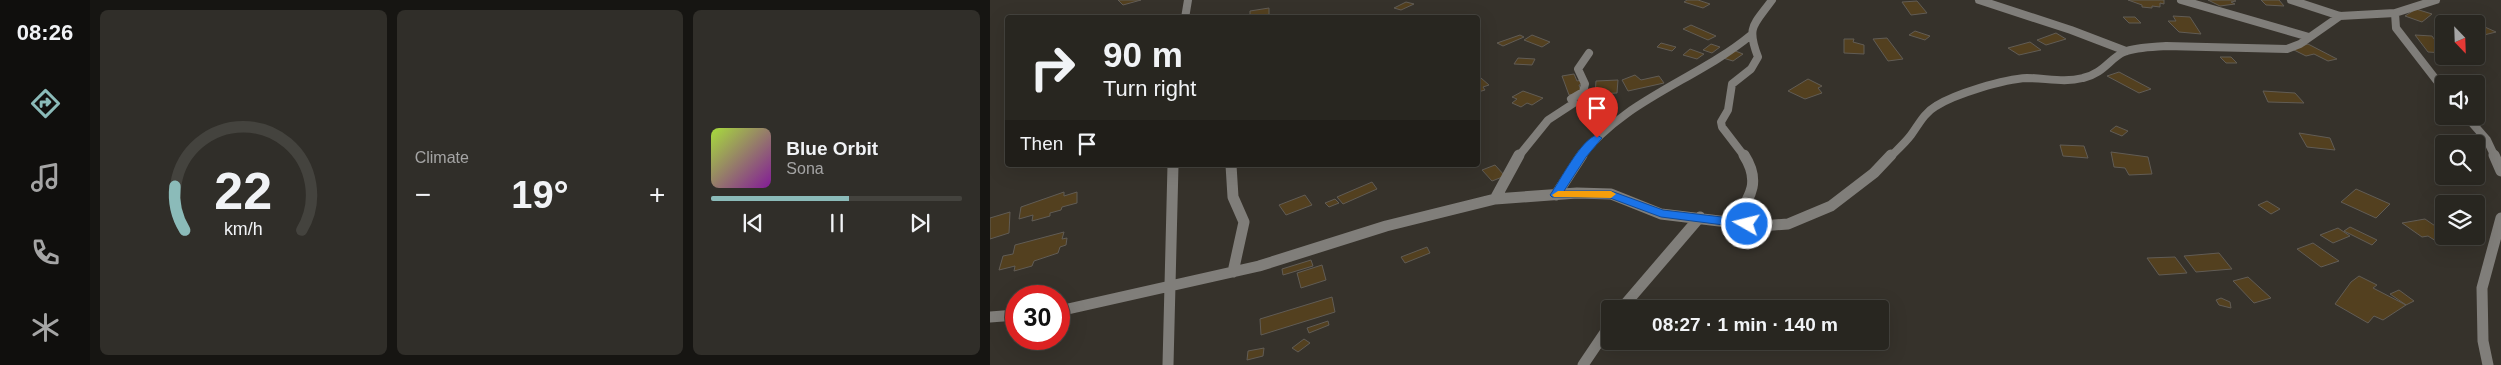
<!DOCTYPE html>
<meta charset="utf-8">
<style>
body{margin:0;font-family:Arial,sans-serif;background:#302e29;color:#f1f3f6;height:100vh;display:flex;flex-direction:column;font-size:19px;white-space:nowrap}
*{box-sizing:border-box;margin:0}
p{font-size:16px;color:#a5a5a5}
.icon{flex:none;width:28px;height:28px;fill:none;stroke:currentColor;stroke-width:2;stroke-linecap:round;stroke-linejoin:round}
.map{position:relative;flex:1;overflow:hidden}
.panel{display:flex;flex-direction:column;gap:10px;padding:10px;background:#161512;width:900px}
.panel>*{flex:none}
.guide{position:absolute;left:15px;top:15px;width:475px;height:152px;border-radius:5px;box-shadow:0 5px 20px #0002,0 0 0 1px #44433e;background:#282620;color:#f1f3f6;overflow:hidden}
.needle{width:32px;rotate:157deg}
.fabs{position:absolute;left:1445px;top:15px;display:grid;gap:10px}
.fabs a{display:grid;place-items:center;width:50px;height:50px;border-radius:5px;background:#282620;box-shadow:0 5px 20px #0002,0 0 0 1px #44433e;font-size:25px}
.speed{position:absolute;left:15px;top:285px;display:flex;gap:10px;font-size:25px;font-weight:700;text-align:center}
.speed>*{display:grid;place-content:center;width:65px;height:65px;border-radius:50%;background:#282620;box-shadow:0 5px 20px #0002,0 0 0 1px #44433e;line-height:1}
.speed .limit{border:8px solid #d22;background:#fff;color:#111}
.pin{position:absolute;display:grid;place-items:center;width:42px;height:42px;color:#fff;margin:-51px -21px;border-radius:50% 50% 50% 0;rotate:-45deg;box-shadow:0 0 5px #0007}
.pin .icon{rotate:45deg}
.me{position:absolute;width:55px;margin:-28px;rotate:278deg;stroke-linejoin:round;filter:drop-shadow(0 0 4px #0008)}
.turn{display:flex;align-items:center;gap:18px;height:105px;padding:0 15px;font-size:22px}
.turn .icon{width:65px;height:65px;stroke-width:2.5}
.turn b{display:block;font-size:35px;line-height:42px}
.then{display:flex;align-items:center;height:48px;padding:0 15px;background:#0003;gap:10px;font-size:19px}
.big{font-size:38px;font-weight:800;line-height:1.1}
.panel .widget{flex:1;display:flex;flex-direction:column;justify-content:center;gap:8px;min-width:0;padding:0 18px;border-radius:8px;background:#302e29}
.panel .dial{align-items:center;gap:0}
.dial svg{height:130px;overflow:visible;fill:none;stroke:#44433e;stroke-width:7;stroke-linecap:round;text-anchor:middle}
.dial text{fill:#f1f3f6;stroke:none}
.song{display:flex;align-items:center;gap:15px}
.cover{width:60px;height:60px;border-radius:8px;background:linear-gradient(135deg,hsl(80 70% 55%),hsl(290 70% 35%))}
.played{height:5px;border-radius:2px;background:linear-gradient(90deg,#8bbbb9 55%,#44433e 55%)}
.keys{display:flex;justify-content:space-around;direction:ltr}
.heat{display:flex;justify-content:space-between;align-items:center;font-size:28px;direction:ltr}
.panel .tiles{flex:1;display:grid;gap:10px;grid-template-columns:repeat(3,1fr)}
.trip{position:absolute;left:611px;top:300px;width:288px;height:50px;border-radius:5px;background:#282620;box-shadow:0 5px 20px #0002,0 0 0 1px #44433e;font-weight:800;line-height:50px;text-align:center}
main{display:flex;flex:1;min-height:0}
.menu{display:flex;flex-direction:column;width:90px;justify-content:space-around;align-items:center;background:#100f0d;color:#a5a5a5}
.menu .icon{width:35px;height:35px}
.menu .on{color:#8bbbb9}
.menu b{font-size:22px;color:#f1f3f6}
.map>svg:first-child{display:block}
.building{fill:#53401f;stroke:#615c55}
.lines{fill:none;stroke-linecap:round;stroke-linejoin:round}
.minor-far1{stroke:#807e7a;stroke-width:8}
.minor{stroke:#807e7a;stroke-width:11}
.route{fill:#1a73e8;stroke:#114b97}
.slow{fill:#f59e0b}
</style>
<main>
<nav class="menu">
<b>08:26</b>
<svg class="icon on" aria-label="directions" viewBox="0 0 24 24"><path d="M12 3l9 9-9 9-9-9zM9 14v-3h6M13 9l2 2-2 2"/></svg>
<svg class="icon" aria-label="music" viewBox="0 0 24 24"><path d="M9 18V5l10-2v13"/><circle cx="6" cy="18" r="3"/><circle cx="16" cy="16" r="3"/></svg>
<svg class="icon" aria-label="phone" viewBox="0 0 24 24"><path d="M5 4h4l2 5-3 2q2 4 5 5l2-3 5 2v4C11 20 4 13 5 4z"/></svg>
<svg class="icon" aria-label="climate" viewBox="0 0 24 24"><path d="M12 3v18M4 7l16 10M4 17L20 7"/></svg>
</nav>
<section class="panel">
<div class="tiles">
<div class="widget dial"><svg viewBox="0 0 100 80">
<path d="M14 69A42 42 0 1 1 86 69"/>
<path d="M14 69A42 42 0 0 1 8 42" stroke="#8bbbb9"/>
<text x="50" y="56" font-size="32" font-weight="700">22</text>
<text x="50" y="72" font-size="11">km/h</text>
</svg></div>
<div class="widget"><p>Climate</p>
<div class="heat"><a>−</a><b class="big">19°</b><a>+</a></div>
</div>
<div class="widget">
<div class="song"><i class="cover"></i><div><b>Blue Orbit</b><p>Sona</p></div></div>
<div class="played"></div>
<div class="keys"><svg class="icon" aria-label="previous" viewBox="0 0 24 24"><path d="M18 5L8 12l10 7zM5 5v14"/></svg><svg class="icon" aria-label="pause" viewBox="0 0 24 24"><path d="M8 5v14M16 5v14"/></svg><svg class="icon" aria-label="next" viewBox="0 0 24 24"><path d="M6 5l10 7-10 7zM19 5v14"/></svg></div>
</div>
</div>
</section>
<div class="map">
<svg width="1511" height="365" viewBox="0 0 1511 365">
<rect width="100%" height="100%" fill="#36322b"/>
<!-- building -->
<path class="building" d="M128 0H151L133 5Z
M697 0H708L720 4 713 8 694 2Z
M1138 0H1174V4L1170 3V7L1162 6V8L1152 7V5Z
M1218 0H1244L1246 1 1241 2 1245 4 1230 6Z
M1271 0H1289L1294 6 1276 5Z
M927 1 937 13 921 15 912 2Z
M416 2 424 4 411 10 404 8Z
M279 8V15L260 18V11Z
M1426 9 1442 14 1432 22 1415 16Z
M1183 16 1200 17 1211 34 1189 32 1178 21H1186Z
M1133 17H1145L1151 23H1139Z
M1477 19 1506 32 1494 35 1486 31V24H1471L1465 21Z
M701 25 726 36 718 40 693 29Z
M925 31 940 36 935 40 919 35Z
M1066 33 1076 39 1056 45 1047 40Z
M530 35 534 37 513 46 507 43Z
M542 35 560 42 552 47 534 40Z
M1425 35 1442 36 1454 53 1438 52Z
M897 38 913 59 898 61 883 39Z
M854 39H864L863 42 874 45V54L854 53Z
M1040 42 1051 50 1029 55 1018 48Z
M671 43 686 47 682 51 667 47Z
M721 44 730 47 722 53 713 50Z
M1318 44 1347 59 1338 61 1324 54 1316 56 1302 49Z
M700 49 714 54 707 59 693 55Z
M743 50 753 54 743 61 733 58Z
M1230 57H1241L1247 63H1236Z
M528 58 545 59 542 65 524 64Z
M1129 72 1161 89 1149 93 1117 76Z
M584 74 587 81 591 80 593 84 589 85 592 93 579 95 572 76Z
M645 75 651 80 669 76 674 83 638 91 632 80Z
M491 78 499 85 493 87 495 90 488 92V79Z
M818 79 832 86 828 88 832 93 815 99 798 91Z
M628 80 627 93 605 94 606 81Z
M533 91 553 98 542 105 537 103 531 107 522 103 527 99 522 97Z
M1273 91 1305 93 1314 103 1278 102Z
M624 97V105L601 106 602 98Z
M1126 126 1138 131 1132 136 1120 131Z
M1309 133 1340 138 1345 150 1317 147Z
M1070 145 1094 146 1098 158 1073 156Z
M1121 152 1158 157 1162 174 1139 175 1135 168 1124 167Z
M505 165 515 176 502 181 492 170Z
M382 182 387 189 353 204 347 197Z
M1366 189 1400 204 1386 218 1351 202Z
M74 192V196L87 192V203L72 207 71 210 60 213V216L42 221 43 215 29 219 31 207Z
M315 195 322 205 296 215 289 205Z
M345 199 349 203 339 207 335 203Z
M1277 201 1290 209 1281 214 1268 205Z
M20 212 19 233 0 239V218Z
M1435 219 1454 232 1448 233 1456 238 1446 241 1438 236 1432 237 1412 223Z
M1360 227 1387 240 1382 245 1354 231Z
M1348 228 1360 236 1343 243 1330 235Z
M74 232 72 239 77 238 76 245 70 247 68 253 44 261 42 266 24 271 25 266 9 270 13 256 23 254 25 245Z
M1466 236H1482L1486 238 1479 243Z
M1323 243 1349 261 1331 267 1307 249Z
M437 247 440 253 415 263 411 257Z
M1229 253 1242 269 1206 272 1194 256Z
M1185 257 1197 273 1169 275 1157 258Z
M321 260 323 266 293 275 292 269Z
M332 265 336 280 311 288 307 273Z
M1369 276 1387 285 1383 288 1416 305 1393 320 1384 316 1378 323 1345 304 1361 282Z
M1258 277 1281 298 1264 303 1243 281Z
M1409 290 1424 301 1416 305 1400 294Z
M342 297 345 312 271 335 270 319Z
M1231 298 1240 302 1241 308 1229 305 1226 300Z
M338 321 339 325 319 333 317 328Z
M314 339 320 343 308 352 302 348Z
M274 348 273 356 257 360 258 351Z"/>
<g class="lines">
<!-- minor-far1 -->
<path class="minor-far1" d="M989 0 1081 30 1136 51
M1191 0 1319 37
M1301 0 1350 16 1405 13
M1446 0 1405 13 1406 28 1454 90
M195 18 198 0
M1476 116 1497 140 1505 157
M528 157 558 120 584 103 581 99 593 92 595 84 588 69 599 53
M591 157C633 100 708 79 761 35
M755 157 732 127 731 122 738 110 742 84 761 69 768 57C756 26 764 25 782 0
M900 157C907 150 915 143 921 135 929 124 934 113 946 106 965 94 1014 79 1037 78 1056 78 1074 83 1093 78 1114 73 1119 59 1134 52 1146 47 1163 47 1176 46L1297 49 1310 44 1350 16"/>
<!-- minor -->
<path class="minor" d="M1504 155 1511 171
M241 165 243 197 254 222 243 272
M566 195 592 155
M505 199 529 155
M744 222C759 198 772 183 754 155
M631 309 710 217
M69 311 269 266 396 226 505 199 587 193 621 194 671 214 771 226 798 224 841 206 884 173 901 155
M0 317 26 315
M178 365 183 165
M593 365 620 325
M1498 365 1493 341 1492 288 1511 218"/>
</g>
<!-- route -->
<path class="route" d="M607 135 612 138 596 157 574 191H621L673 210 757 220 763 224 757 228 671 217 620 198 562 197 560 195C570 181 591 139 607 135Z"/>
<!-- slow -->
<path class="slow" d="M568 191H621L626 194 621 198 564 197 562 195Z"/>
</svg>
<div class="fabs">
<a><svg class="needle" viewBox="-14 -14 28 28"><path d="M0-13l5 13h-10z" fill="#e53935"/><path d="M0 13l5-13h-10z" fill="#a5a5a5"/></svg></a>
<a><svg class="icon" aria-label="sound" viewBox="0 0 24 24"><path d="M4 9h4l5-4v14l-5-4H4zM17 9q2 3 0 6"/></svg></a>
<a><svg class="icon" aria-label="search" viewBox="0 0 24 24"><circle cx="10" cy="10" r="6"/><path d="M15 15l6 6"/></svg></a>
<a><svg class="icon" aria-label="layers" viewBox="0 0 24 24"><path d="M12 4l9 5-9 5-9-5zM3 14l9 5 9-5"/></svg></a>
</div>
<div class="speed"><div class="limit">30</div></div>
<div class="pin" style="left:607px;top:138px;background:#d93025"><svg class="icon" aria-label="arrive" viewBox="0 0 24 24"><path d="M6 21V4h12l-3 4 3 4H6"/></svg></div>
<svg class="me" style="left:757px;top:224px" viewBox="-20 -20 40 40"><circle r="17" fill="#1a73e8" stroke="#fff" stroke-width="3"/><path d="M0-11L8 9 0 5-8 9z" fill="#fff"/></svg>
<div class="trip">08:27 · 1 min · 140 m</div>
<div class="guide">
<div class="turn"><svg class="icon" aria-label="right" viewBox="0 0 24 24"><path d="M7 20v-9h11M14 6l5 5-5 5"/></svg><div><b>90 m</b>Turn right</div></div>
<div class="then">Then<svg class="icon" aria-label="arrive" viewBox="0 0 24 24"><path d="M6 21V4h12l-3 4 3 4H6"/></svg></div>
</div>
</div>
</main>
